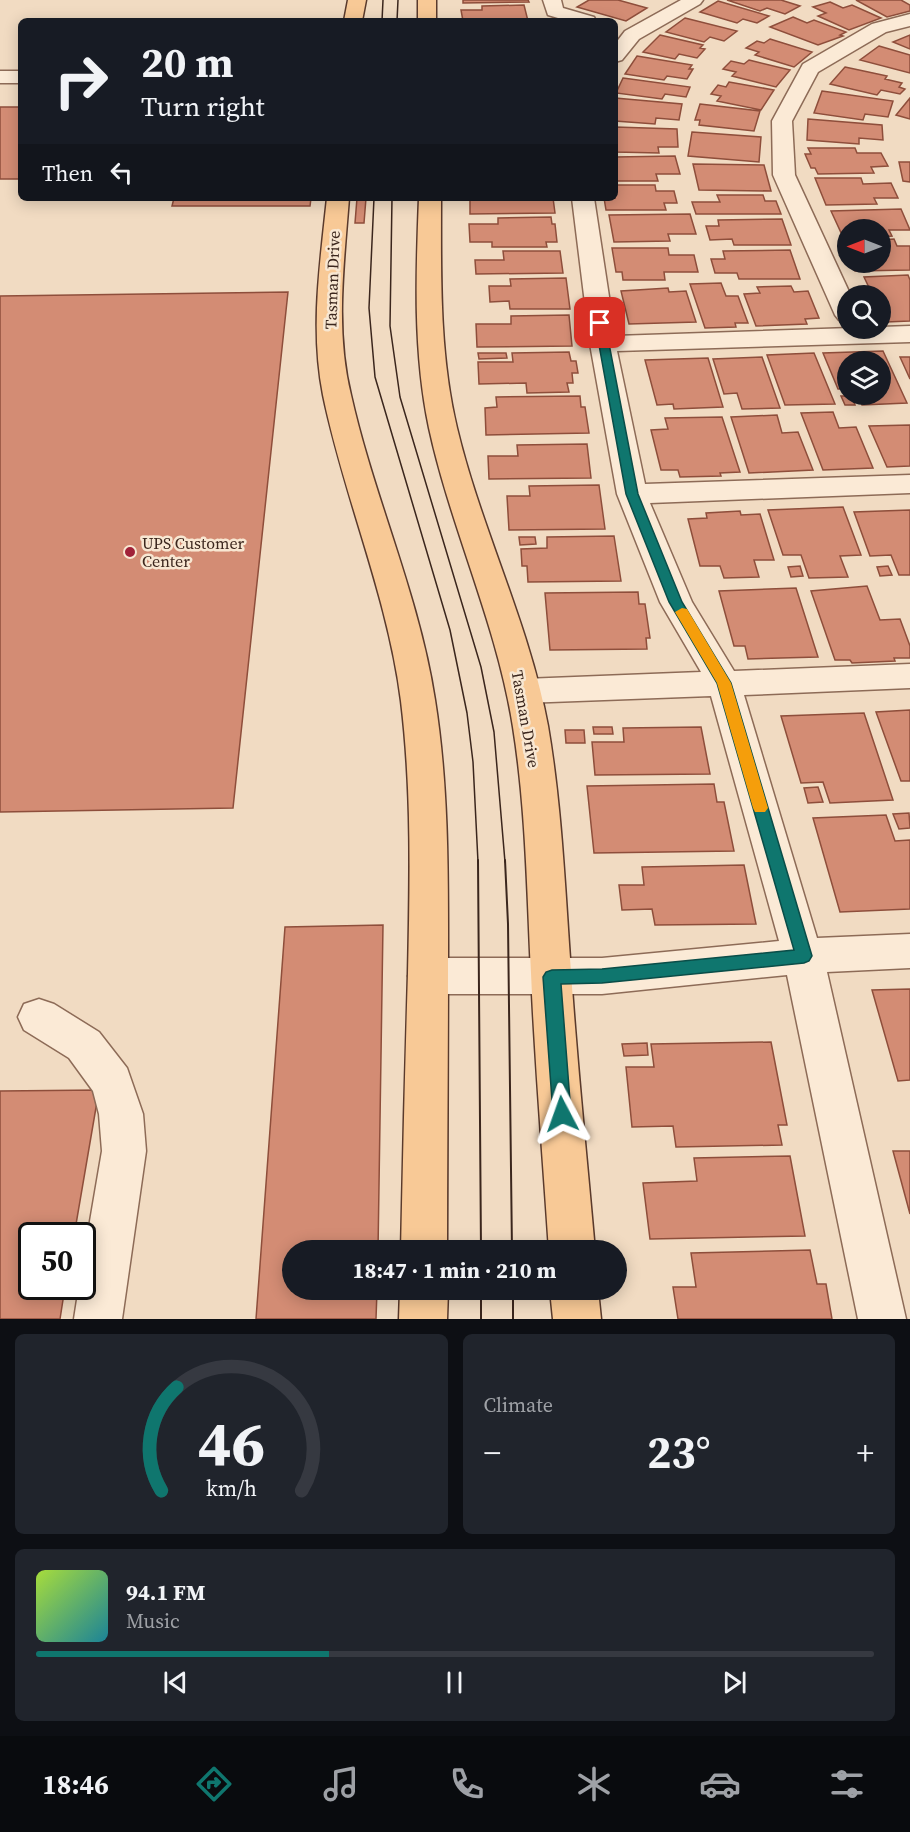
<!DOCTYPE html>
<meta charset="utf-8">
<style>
body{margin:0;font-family:"Source Serif 4",serif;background:#20242c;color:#f1f3f6;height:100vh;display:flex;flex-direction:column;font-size:22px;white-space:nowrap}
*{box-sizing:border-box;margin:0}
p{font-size:20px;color:#9ea1a6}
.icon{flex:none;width:33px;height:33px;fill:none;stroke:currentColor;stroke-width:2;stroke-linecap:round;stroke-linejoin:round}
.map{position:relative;height:1319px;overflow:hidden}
.panel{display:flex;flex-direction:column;gap:15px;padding:15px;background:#0d0f14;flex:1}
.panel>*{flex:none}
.top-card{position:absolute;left:18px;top:18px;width:600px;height:183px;border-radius:9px;box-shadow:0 3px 15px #0003;background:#171b24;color:#f1f3f6;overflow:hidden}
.needle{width:39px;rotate:270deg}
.buttons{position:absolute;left:837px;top:219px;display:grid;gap:12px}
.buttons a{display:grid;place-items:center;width:54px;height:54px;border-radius:50%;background:#171b24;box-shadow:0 3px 15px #0003;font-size:30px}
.speed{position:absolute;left:18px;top:1222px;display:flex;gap:12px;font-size:30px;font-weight:700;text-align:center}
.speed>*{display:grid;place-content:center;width:78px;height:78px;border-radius:50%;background:#171b24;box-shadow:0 3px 15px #0003;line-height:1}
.speed .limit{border:3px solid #111;border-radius:9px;background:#fff;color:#111}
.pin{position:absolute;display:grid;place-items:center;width:51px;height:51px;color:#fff;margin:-26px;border-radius:12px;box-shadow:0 3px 9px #0006}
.me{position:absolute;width:66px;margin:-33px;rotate:356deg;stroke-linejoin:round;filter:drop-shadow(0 0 4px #0008)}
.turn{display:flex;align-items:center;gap:21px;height:126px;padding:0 24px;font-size:27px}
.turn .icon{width:78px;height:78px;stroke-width:2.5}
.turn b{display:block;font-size:42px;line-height:51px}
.then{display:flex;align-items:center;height:57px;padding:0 24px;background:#0003;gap:12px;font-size:22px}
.big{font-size:45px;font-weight:700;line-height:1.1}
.panel .widget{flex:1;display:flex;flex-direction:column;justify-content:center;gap:9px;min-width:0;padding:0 21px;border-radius:9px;background:#20242c}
.panel .dial{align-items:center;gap:0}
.dial svg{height:156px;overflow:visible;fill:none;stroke:#363941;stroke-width:7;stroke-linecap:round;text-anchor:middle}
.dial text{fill:#f1f3f6;stroke:none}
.song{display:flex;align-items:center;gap:18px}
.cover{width:72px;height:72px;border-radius:9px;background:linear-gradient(135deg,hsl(80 70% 55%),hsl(190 70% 35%))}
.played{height:6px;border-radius:3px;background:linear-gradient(90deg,#0f766e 35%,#363941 35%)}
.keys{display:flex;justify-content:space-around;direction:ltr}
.heat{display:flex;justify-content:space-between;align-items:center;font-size:33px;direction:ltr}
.panel .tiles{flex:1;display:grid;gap:15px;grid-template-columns:1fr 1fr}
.widget:last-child{grid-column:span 2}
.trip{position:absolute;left:282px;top:1240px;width:345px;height:60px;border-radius:30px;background:#171b24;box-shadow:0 3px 15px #0003;font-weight:700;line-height:60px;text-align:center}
.tab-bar{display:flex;height:96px;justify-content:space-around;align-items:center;background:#090b0e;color:#9ea1a6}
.tab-bar .icon{width:42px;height:42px}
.tab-bar .selected{color:#0f766e}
.tab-bar b{font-size:27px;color:#f1f3f6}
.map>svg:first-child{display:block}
.building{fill:#d38c74;stroke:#8e4e3b;stroke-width:1.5}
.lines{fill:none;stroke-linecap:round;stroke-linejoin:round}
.minor-casing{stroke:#8d6b57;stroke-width:3}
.major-casing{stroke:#5a3a2c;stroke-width:3}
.minor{fill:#fbead6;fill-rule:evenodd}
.major{fill:#f8c996;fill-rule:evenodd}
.tram-far1{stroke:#3b261d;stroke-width:1.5}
.tram{stroke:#3b261d;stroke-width:2}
.route{fill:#0f766e;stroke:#0a4d48;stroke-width:1.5}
.slow{fill:#f59e0b}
.poi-dot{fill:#a12239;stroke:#f8e7d2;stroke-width:2}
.labels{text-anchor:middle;stroke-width:5;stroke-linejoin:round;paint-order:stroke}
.street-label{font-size:16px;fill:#3b261d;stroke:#f8e7d2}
.poi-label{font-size:16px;fill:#3b261d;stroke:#f8e7d2;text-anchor:start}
</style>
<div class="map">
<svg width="910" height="1319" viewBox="0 0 910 1319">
<rect width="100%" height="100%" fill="#f1dbc2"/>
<!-- building -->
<path class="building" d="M463 0H528L529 2 463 3Z
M589 0H618L647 8 626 21 577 7Z
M727 0H781L800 6 785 14 767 8 760 11Z
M856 0H901L910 5V11L887 17Z
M718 1 769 16 757 23 743 19 737 23 700 12Z
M830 2 843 8 852 5 881 18 849 30 818 16 826 13 813 7Z
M524 5 528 21H463L461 10H482V6Z
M793 17 807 23 814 20 846 32 840 35 843 36 818 45 770 27Z
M685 18 737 31 724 41 710 37 704 42 666 32Z
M660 35 703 45 700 48 705 49 697 58 679 54 675 59 643 52Z
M910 35V49L893 42Z
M770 39 812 52 794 67 755 55 759 52 746 48 757 41 764 43Z
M879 46 910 55V73L860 60Z
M637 56 692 65 689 69H693L687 79 667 76 664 80 625 74Z
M749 60 790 70 776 87 732 76 736 72 723 69 731 61 744 64Z
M845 67 887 76 885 79 902 83 899 87 905 89 900 94 881 90 877 95 830 84Z
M623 78 690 87 686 97 665 94 662 99 616 93Z
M729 82 774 90 761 110 717 101 721 96 711 94 718 85 726 87Z
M822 91 893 101 888 117 865 114 863 120 814 113Z
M615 98 682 104 679 120 656 118 655 124 615 121Z
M910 98V119L896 115Z
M700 104 760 111 754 131 699 125 700 120H695Z
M0 107H21V179H0Z
M808 119 882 125 883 140 859 138V144L807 140Z
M615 127 677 129 678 147H658L659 153 615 152Z
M692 132 761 137 759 162 688 156Z
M808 148H855L857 153H881L888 166 871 167 874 173 818 174 815 168H811L805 154H811Z
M675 156 680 174H656L658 181H615V157Z
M899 162H910V182L903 181Z
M693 164 764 165 771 191 699 190Z
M815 178H861L863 184 891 183 898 198H874L877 204 826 205Z
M615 185H655L656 191H674L677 203H664L666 210H606L604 198H615Z
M717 195H763L765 201H776L781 214H696L692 202H720Z
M174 198H311L310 206H172Z
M357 198H366L364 223H355Z
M501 198H553L555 213 470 214V200Z
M901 209 910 230H889L892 236 880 237V230H848V237H843L831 211Z
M690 214 696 234H668L670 241 614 242 609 215Z
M551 217 552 224H555L557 242H546L547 247H492V242H470L469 224H498V218Z
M782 219 791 245H734L732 239 710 240 706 226H719L718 220Z
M894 239 897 246H910V270L855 271 851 262H880V240Z
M612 248H668L669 255H694L698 272H664L665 280H623L622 272H616Z
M790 250 800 279H739L737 273H715L711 259H725L723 251Z
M503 251H560L563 273 476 274 475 260H504Z
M908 275 910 280V321L886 322 880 311V296H873L864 277Z
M566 278 570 309H510L509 301 490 302 489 286H511L510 279Z
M721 283 726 296H738L748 323H735L736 327 705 328 690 284Z
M791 286 794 292 808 291 819 318 805 319 807 324 756 326 744 294 760 293 757 287Z
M668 288 669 292 686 291 696 322 629 324 621 291Z
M288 292 233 808 0 812V296Z
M569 315 572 346 477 347 476 324H511V316Z
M883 351 907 403 862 405 858 394H880V362H848V389H838L823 353Z
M569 352 571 361H576L578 373H572L573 383H567L569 392 527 393 526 383 479 384 478 362H513L512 353Z
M478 353H506L507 358 479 359Z
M814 353 835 404 785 405 767 355Z
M762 357 780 408 742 409 737 393 724 394 713 359Z
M900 357H910V379Z
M708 358 723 407 674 409 673 404 657 405 645 360Z
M580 396 581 407H585L589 433 486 435 485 408 497 407 496 397Z
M841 396H852L855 405H845Z
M833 412 839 428 856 427 873 468 823 470 801 413Z
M777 415 782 433 798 432 813 470 749 473 731 417Z
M722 417 740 472 720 473 721 476 680 477 678 470H661L651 430 668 429 665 418Z
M910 425V466L887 467 869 426Z
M587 444 591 478 489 479 488 456H518L517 445Z
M599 485 605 529 509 530 507 496H530L529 486Z
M843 507 861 555 840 556 848 577 809 578 801 555H783L768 510Z
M910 510V575H899L891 555 870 556 854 512Z
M740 511 741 515 760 514 774 560H754L759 577 724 578 720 566H700L688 519 707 518 706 513Z
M614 536 621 581 528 582 527 566H522L521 549 547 548V537Z
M519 537H535L536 544 520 545Z
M800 566 803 576 791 577 788 567Z
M888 566 892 575 880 576 877 567Z
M867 586 880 620 900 619 910 646V658H894L895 661 852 663 850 660H835L811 591Z
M796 588 818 657 748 659 745 646H734L719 591Z
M638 592 639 604H645L650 638H646L647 649 550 650 545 593Z
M910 710V781H901L876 712Z
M864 713 893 800 830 803 823 782 801 783 781 716Z
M593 727H612L613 734H594Z
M701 727 710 774 595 775 592 742H624L623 728Z
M565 730H584L585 743H566Z
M714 784 717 802H724L734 851 594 853 587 786Z
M818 787 823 802 808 803 804 788Z
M909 813 910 828 899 829 893 814Z
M886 815 895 841 910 840V909L840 912 813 818Z
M744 865 756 924 655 925 652 909 622 910 619 885H644L642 867Z
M383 925 378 1251H292V1290H377L376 1319H256L285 927Z
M910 989V1080L898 1081 872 990Z
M771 1042 787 1125H778L782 1145 676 1147 673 1126 632 1127 626 1067H654L651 1044Z
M647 1043 648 1055 624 1056 622 1044Z
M99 1090 74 1236H32V1287H65L60 1319H0V1091Z
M893 1151H910V1214Z
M790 1156 805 1236 650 1239 643 1183 697 1181 694 1158Z
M810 1250 817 1284H826L832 1319H678L673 1287H696L691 1253Z"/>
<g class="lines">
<!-- minor casing -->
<g class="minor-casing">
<path id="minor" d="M543 0H561L563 8 594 17 596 21H568L548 15Z
M681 0H703L700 4 639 39 622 60 615 62V44L625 31Z
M910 14V26L886 32 818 72 792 121 795 175 851 296H848V322L839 320 835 315 773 175 772 121 803 64 872 24Z
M0 71H21V83H0Z
M572 198H594L615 336 910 326V342L617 351 645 484 910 475V493L650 503 692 602 734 671 910 664V688L744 695 817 938 910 934V968L827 972 906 1319H858L787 975 602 994H428L414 988 408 976 414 964 428 958H602L779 941 711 696 524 703 512 700 507 691 512 682 524 679 701 672 660 602 617 494 590 344Z
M39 999 54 1004 99 1032 127 1068 143 1114 146 1151 122 1319H74L79 1287H82V1268L102 1151 99 1114 93 1091 69 1058 24 1030 18 1017 24 1004Z"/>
</g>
<!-- major casing -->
<g class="major-casing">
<path id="major" d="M348 0H366L362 21H344Z
M418 0H436V21H418Z
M327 198H349C344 264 335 330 351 395 374 498 419 595 435 700 449 788 448 878 448 967 448 1062 447 1156 447 1251H401C403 1158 405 1066 408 973 410 882 412 791 401 701 388 597 344 497 323 395 310 329 320 264 327 198Z
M419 198H441C441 275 439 353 457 428 481 529 529 623 548 726 562 808 565 890 571 972 577 1065 587 1158 595 1251H549C543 1158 535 1066 531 973 527 891 526 808 513 727 497 624 451 529 429 428 413 352 416 274 419 198Z
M400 1290H448L447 1319H399Z
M550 1290H598L601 1319H553Z"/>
</g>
<!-- minor -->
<use href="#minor" class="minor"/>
<!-- major -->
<use href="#major" class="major"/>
<!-- tram-far1 -->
<path class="tram-far1" d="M382 21 383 0
M397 21 398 0
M374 198 369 308 375 377 450 630 467 713 473 762 478 862
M392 198 390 326 400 397 481 667 494 732 505 862"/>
<!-- tram -->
<path class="tram" d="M478 860 481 1251
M505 860 508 924 512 1251
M481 1290V1319
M513 1290V1319"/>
</g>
<!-- route -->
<path class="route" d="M600 320 605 323 638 494 682 602 731 683 812 956 809 961 804 963 602 983 561 984 571 1114 568 1120 562 1122 555 1120 553 1114 543 977 546 972 552 970 602 969 794 950 717 683 669 602 626 494 595 323Z"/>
<!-- slow -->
<path class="slow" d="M682 608 687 609 731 683 768 808 765 812H755L753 808 717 683 675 612Z"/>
<!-- markers -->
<circle class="poi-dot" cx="130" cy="552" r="6"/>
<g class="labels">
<!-- street labels -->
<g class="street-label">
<text transform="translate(332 280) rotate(-88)" y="6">Tasman Drive</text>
<text transform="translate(526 719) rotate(80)" y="6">Tasman Drive</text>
</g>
<!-- poi labels -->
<g class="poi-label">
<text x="142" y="549">UPS Customer<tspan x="142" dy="18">Center</tspan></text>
</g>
</g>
</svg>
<div class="buttons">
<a><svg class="needle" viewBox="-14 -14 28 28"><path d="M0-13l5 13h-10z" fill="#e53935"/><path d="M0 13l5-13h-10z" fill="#9ea1a6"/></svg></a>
<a><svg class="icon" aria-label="search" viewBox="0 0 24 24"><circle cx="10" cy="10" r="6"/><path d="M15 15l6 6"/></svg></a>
<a><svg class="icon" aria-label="layers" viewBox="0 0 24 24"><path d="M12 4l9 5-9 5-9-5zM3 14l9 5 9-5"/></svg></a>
</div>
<div class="speed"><div class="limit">50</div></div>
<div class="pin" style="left:600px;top:323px;background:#d93025"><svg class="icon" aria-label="arrive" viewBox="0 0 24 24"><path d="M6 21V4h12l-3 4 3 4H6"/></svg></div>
<svg class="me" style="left:562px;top:1114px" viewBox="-20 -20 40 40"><path d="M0-17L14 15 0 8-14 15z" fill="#0f766e" stroke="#fff" stroke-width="4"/></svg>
<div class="trip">18:47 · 1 min · 210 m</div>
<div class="top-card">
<div class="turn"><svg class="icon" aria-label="right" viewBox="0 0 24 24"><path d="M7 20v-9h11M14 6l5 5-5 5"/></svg><div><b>20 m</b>Turn right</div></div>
<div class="then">Then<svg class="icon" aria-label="left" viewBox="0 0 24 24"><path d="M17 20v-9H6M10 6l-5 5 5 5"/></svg></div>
</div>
</div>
<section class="panel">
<div class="tiles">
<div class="widget dial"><svg viewBox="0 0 100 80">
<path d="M14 69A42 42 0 1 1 86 69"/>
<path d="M14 69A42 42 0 0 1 22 16" stroke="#0f766e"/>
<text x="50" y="56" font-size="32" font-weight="700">46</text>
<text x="50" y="72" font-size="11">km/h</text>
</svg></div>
<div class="widget"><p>Climate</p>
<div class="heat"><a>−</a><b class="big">23°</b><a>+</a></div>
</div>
<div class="widget">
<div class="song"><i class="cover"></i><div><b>94.1 FM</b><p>Music</p></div></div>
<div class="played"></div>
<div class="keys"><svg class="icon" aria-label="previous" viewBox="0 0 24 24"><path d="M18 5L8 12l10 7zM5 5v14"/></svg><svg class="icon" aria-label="pause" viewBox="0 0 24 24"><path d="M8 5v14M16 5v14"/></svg><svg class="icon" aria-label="next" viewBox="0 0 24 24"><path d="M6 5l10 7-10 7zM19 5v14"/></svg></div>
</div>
</div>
</section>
<nav class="tab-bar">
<b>18:46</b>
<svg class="icon selected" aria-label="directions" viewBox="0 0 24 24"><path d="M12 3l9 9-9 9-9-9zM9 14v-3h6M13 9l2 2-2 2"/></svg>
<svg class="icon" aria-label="music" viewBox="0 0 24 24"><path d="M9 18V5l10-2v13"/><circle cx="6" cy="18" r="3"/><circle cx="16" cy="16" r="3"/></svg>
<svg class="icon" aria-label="phone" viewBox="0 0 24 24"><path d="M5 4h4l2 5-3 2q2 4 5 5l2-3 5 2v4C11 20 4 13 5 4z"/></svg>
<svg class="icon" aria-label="climate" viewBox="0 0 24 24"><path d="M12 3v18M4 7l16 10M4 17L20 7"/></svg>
<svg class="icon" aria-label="car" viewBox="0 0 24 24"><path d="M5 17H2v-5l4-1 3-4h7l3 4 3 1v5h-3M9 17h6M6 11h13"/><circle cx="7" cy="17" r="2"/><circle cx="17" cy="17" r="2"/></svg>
<svg class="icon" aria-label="filters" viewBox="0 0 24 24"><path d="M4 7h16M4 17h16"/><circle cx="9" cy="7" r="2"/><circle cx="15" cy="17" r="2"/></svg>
</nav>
